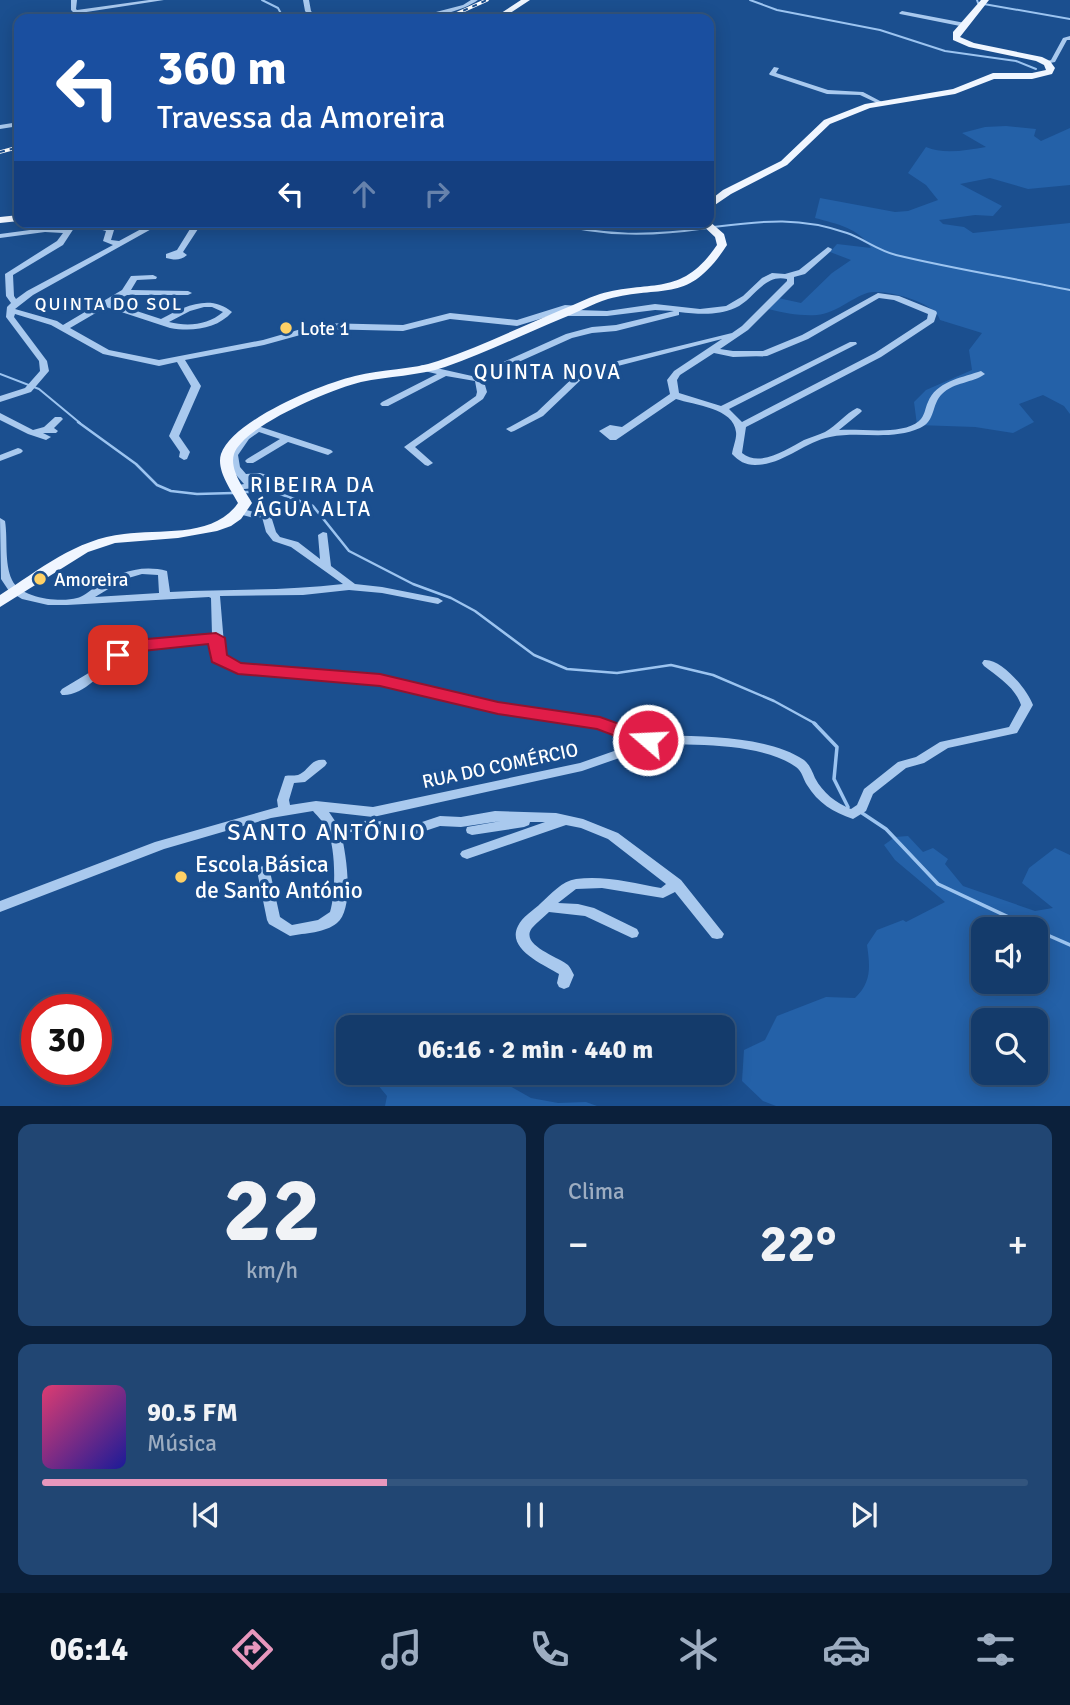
<!DOCTYPE html>
<html lang="pt">
<meta charset="utf-8">
<style>
body{margin:0;font-family:Signika,sans-serif;background:#214673;color:#f1f3f6;height:100vh;display:flex;flex-direction:column;font-size:26px;white-space:nowrap}
*{box-sizing:border-box;margin:0}
p{font-size:23px;color:#9dadc1}
.icon{flex:none;width:38px;height:38px;fill:none;stroke:currentColor;stroke-width:2;stroke-linecap:round;stroke-linejoin:round}
.map{position:relative;height:1106px;overflow:hidden}
.details{display:flex;flex-direction:column;gap:18px;padding:18px;background:#0b203b;flex:1}
.details>*{flex:none}
.banner{position:absolute;left:14px;top:14px;width:700px;height:214px;border-radius:14px;box-shadow:0 4px 18px #0003,0 0 0 2px #33557e;background:#1a4fa0;color:#fff;overflow:hidden}
.fabs{position:absolute;left:971px;top:917px;display:grid;gap:14px}
.fabs a{display:grid;place-items:center;width:77px;height:77px;border-radius:14px;background:#143b6b;box-shadow:0 4px 18px #0003,0 0 0 2px #33557e;font-size:35px}
.speed{position:absolute;left:21px;top:994px;display:flex;gap:14px;font-size:35px;font-weight:700;text-align:center}
.speed>*{display:grid;place-content:center;width:91px;height:91px;border-radius:50%;background:#143b6b;box-shadow:0 4px 18px #0003,0 0 0 2px #33557e;line-height:1}
.speed .limit{border:10px solid #d22;background:#fff;color:#111}
.pin{position:absolute;display:grid;place-items:center;width:60px;height:60px;color:#fff;margin:-30px;border-radius:14px;box-shadow:0 4px 10px #0006}
.me{position:absolute;width:77px;margin:-38px;rotate:289deg;stroke-linejoin:round;filter:drop-shadow(0 0 5px #0008)}
.turn{display:flex;align-items:center;gap:24px;height:147px;padding:0 28px;font-size:32px}
.turn .icon{width:91px;height:91px;stroke-width:2.5}
.turn b{display:block;font-size:49px;line-height:60px}
.lanes{display:flex;align-items:center;height:66px;padding:0 28px;background:#0003;justify-content:center;gap:35px;direction:ltr}
.lanes .off{opacity:.35}
.big{font-size:52px;font-weight:700;line-height:1.1}
.details .card{flex:1;display:flex;flex-direction:column;justify-content:center;gap:10px;min-width:0;padding:0 24px;border-radius:14px;background:#214673}
.details .dial{align-items:center;gap:0}
.dial b{font-size:91px;line-height:1}
.song{display:flex;align-items:center;gap:21px}
.cover{width:84px;height:84px;border-radius:10px;background:linear-gradient(135deg,hsl(340 70% 55%),hsl(240 70% 35%))}
.played{height:7px;border-radius:4px;background:linear-gradient(90deg,#e797bd 35%,#33557e 35%)}
.keys{display:flex;justify-content:space-around;direction:ltr}
.heat{display:flex;justify-content:space-between;align-items:center;font-size:38px;direction:ltr}
.details .tiles{flex:1;display:grid;gap:18px;grid-template-columns:1fr 1fr}
.card:last-child{grid-column:span 2}
.trip{position:absolute;left:336px;top:1015px;width:399px;height:70px;border-radius:14px;background:#143b6b;box-shadow:0 4px 18px #0003,0 0 0 2px #33557e;font-weight:700;line-height:70px;text-align:center}
.tab-bar{display:flex;height:112px;justify-content:space-around;align-items:center;background:#08182b;color:#9dadc1}
.tab-bar .icon{width:49px;height:49px}
.tab-bar .current{color:#e797bd}
.tab-bar b{font-size:32px;color:#f1f3f6}
.map>svg:first-child{display:block}
.green{fill:#2461a8;fill-rule:evenodd}
.lines{fill:none;stroke-linecap:round;stroke-linejoin:round}
.stream-far2{stroke:#9cc4f0;stroke-width:2}
.stream-far1{stroke:#9cc4f0;stroke-width:2.5}
.stream{stroke:#9cc4f0;stroke-width:3.5}
.minor{fill:#a9c9ee;fill-rule:evenodd}
.major{fill:#f0f6ff;fill-rule:evenodd}
.rail-casing{stroke:#fff;stroke-width:3.5}
.rail{stroke:#1b4f8f;stroke-width:2;stroke-dasharray:5;stroke-linecap:butt}
.route{fill:#e11d48;stroke:#92132f;stroke-width:2}
.poi-dot{fill:#ffd166;stroke:#1b4f8f;stroke-width:2.5}
.labels{text-anchor:middle;stroke-width:7;stroke-linejoin:round;paint-order:stroke}
.far-neighbourhood-label{font-size:18px;letter-spacing:2px;fill:#fff;stroke:#1b4f8f}
.poi-label{font-size:19px;fill:#fff;stroke:#1b4f8f;text-anchor:start}
.street-label{font-size:19px;fill:#fff;stroke:#1b4f8f}
.neighbourhood-label{font-size:21px;letter-spacing:2px;fill:#fff;stroke:#1b4f8f}
.near-poi-label{font-size:23px;fill:#fff;stroke:#1b4f8f;text-anchor:start}
.near-neighbourhood-label{font-size:24px;letter-spacing:2px;fill:#fff;stroke:#1b4f8f}
</style>
<div class="map">
<svg width="1070" height="1107" viewBox="0 0 1070 1107">
<rect width="100%" height="100%" fill="#1b4f8f"/>
<!-- green -->
<path class="green" d="M1006 126 1036 129 1034 136 1041 141 1070 128V185L1028 189 990 178 960 184 1002 206 993 216 975 215 939 220 943 224 964 227 973 233 1070 223V414L1064 406 1043 395 1019 404 1034 422 1013 433 975 427 917 425 914 402 926 390 972 370 969 350 982 333 940 320C936 302 884 288 867 293 850 299 836 313 817 315 799 316 785 313 768 309L778 298 801 303 832 273 851 260 830 252 837 244 871 248C859 228 837 224 815 218L820 198 895 212 908 211 938 200 926 185 908 173 926 147C944 155 967 150 986 147L962 133 985 127Z
M908 836 923 852 933 848 948 859 945 864 963 886 1035 911 1053 908 1022 883 1029 868 1055 848 1070 855V1106H776L763 1101 742 1081 744 1050 765 1040 777 1016 826 997 855 998C872 982 870 966 867 945L877 930 903 920 906 922 945 902 895 860 884 845 895 837ZM1036 929V982H984V929ZM1036 1020V1073H984V1020Z
M368 1073H487L531 1098 558 1103 586 1102 597 1106H385L387 1096Z"/>
<g class="lines">
<!-- stream-far2 -->
<path class="stream-far2" d="M262 0 278 8 284 19
M750 0 777 10 880 30 945 51 1016 61 1036 69
M977 0 978 3 1070 19
M550 222C603 237 653 236 707 228
M714 227C763 221 799 216 847 233 864 239 877 250 896 255 954 269 1012 278 1070 290
M0 374 39 389 80 423"/>
<!-- stream-far1 -->
<path class="stream-far1" d="M78 422 136 464 157 485 171 491 197 494 233 493
M243 492H275L313 506 349 551 413 584 451 598 475 611 534 655 567 669 617 673 671 665 713 675 774 701 816 724"/>
<!-- stream -->
<path class="stream" d="M814 723 837 747 834 779 848 807
M862 813 886 829 938 884 1034 929
M1036 930 1070 945"/>
<!-- minor -->
<path class="minor" d="M71 0H77L76 9 77 10 149 0H164L80 13 86 19H80L71 10Z
M303 0H309L311 11 318 19H312L305 11Z
M471 0H478C463 11 427 20 409 19L463 5Z
M902 11 965 23 968 25 965 27 900 14 899 13Z
M1070 36V40H1067L1055 62 1045 64V62L1051 60 1063 38Z
M774 67 779 68 776 73 828 90 863 92 882 102 877 103 860 95 827 94 770 75 769 74Z
M19 122V126L0 129V125Z
M70 222H78L63 245 13 275 14 296 16 299 27 291 113 245 103 241 106 231 84 225V222H93L108 227 117 222H127L114 230 111 240 119 241 154 222H164L33 295 15 309 57 321 63 325 122 290 131 276 153 275 157 277 156 279 137 280 131 290 188 291 192 293 188 295H127L112 303 161 319C183 307 210 293 232 312 217 329 192 332 170 328L106 307 70 328 109 350 159 360 263 340 322 323 403 325 450 313 517 320 565 305 580 306 581 308 578 310 607 311 655 304 700 309 726 306 743 296 762 278 772 273 785 274 799 270 828 247 832 249 831 251 805 274 794 277V284L748 330 720 349 733 351H763L802 335 878 293 899 296 936 311 937 313 934 322 881 357 746 427 742 453C760 468 787 449 804 440 811 437 819 435 825 432 837 425 845 414 857 408L860 409 862 411 860 413 839 430C861 428 901 436 919 421 925 416 925 408 928 402 936 382 960 378 978 372L981 371 985 374C973 383 954 382 942 394 931 405 936 421 920 428 891 441 860 431 830 437 804 442 783 465 755 465 745 465 739 461 732 454 733 447 737 438 736 432 734 408 694 405 676 399L616 440H610L599 431 610 425 622 427 670 394 667 380 674 371 722 339 587 374 543 416 514 431 511 432 506 429 537 412 581 370 732 333 742 326 787 281V279C764 273 754 300 735 308 717 316 698 314 679 312V315L616 331 592 333 572 338 483 378 487 392 483 399 415 447 433 463 428 466 425 465 404 447 476 396 477 392 475 381 446 376 388 406H382L380 404 382 402 437 374 420 370V366L423 365 472 376 566 334 592 327 616 325 674 311 655 310 607 316H569L565 313 569 311H566L517 326 450 319 403 331 322 329 264 345 185 360 201 386 179 436 190 452 187 459 184 460 179 457 180 452 169 436 191 386 177 362 159 366 103 354 51 325 15 314 14 317 47 361 49 371 31 392 0 402V396L25 388 40 371 39 361 6 317 7 307 11 303 6 296 5 274 57 241 63 233 45 232 0 238V234L45 228 66 229ZM879 298 894 300 928 314 927 319 875 353 742 422 729 409 857 344 856 342H850L721 406 679 393 677 380 680 375 714 353 733 357 767 356 808 339ZM204 307H212L223 312C208 325 188 327 169 322L190 311Z
M191 222H199L198 229 183 252 187 255C180 261 174 260 166 258V254L177 250 190 229Z
M0 413 33 430 44 427 55 417H61L63 419 54 428 58 431 56 433H43L51 437 46 440 28 434 0 420Z
M258 426 331 450 333 452 328 455 288 442 253 463H247L245 461 247 459 280 439 259 432 249 439 238 455 240 467 246 474 260 473 316 489 317 491 316 493H308L260 479H251L256 486 255 488 234 490 233 488 234 486 244 484 230 468 228 455 243 435Z
M18 448 21 449 23 451 21 453 0 461V455Z
M309 507 314 510 313 512 271 516 276 532 280 537 298 542 320 559 318 535 323 532 327 533 331 566 355 584 382 587 438 598 443 601 438 604 382 593 349 590 303 595 220 596 225 656 240 664 380 676 498 704 600 719 623 728 629 736C679 736 762 732 804 760 810 765 812 771 815 778 823 793 836 803 851 809L857 805 864 789 898 762 916 757 940 742 1009 727 1021 705C1015 687 998 677 984 666L982 663 984 660C1001 658 1027 689 1033 705L1017 733 948 748 924 763 906 768 873 794 866 811 853 819C833 812 818 803 807 785 803 779 802 771 796 767 759 740 677 745 632 744L625 756 582 771 373 817 329 812 337 824 373 820 401 825H413L440 816 461 817 495 811 556 813 583 819 618 833 681 880 724 934 722 938 717 939 712 938 675 892 663 898 602 888 576 889 558 903 578 904 594 908 637 929 639 933 637 937 632 938 585 916 549 912C544 917 537 922 532 928 519 945 559 957 568 965 571 968 572 972 574 975L569 987 564 989 559 987 557 983 559 974C544 965 506 949 518 926 522 917 534 910 541 903 551 894 562 881 576 879 604 875 633 883 661 888L666 884 608 839 581 828 566 825 467 859 462 857 460 854 462 851 545 822H530L529 825 524 827 472 835 467 833 466 830 467 827 501 821 461 827 440 826 413 835H401L373 830 341 833C346 853 355 908 337 923 325 933 305 933 290 936L269 924 267 920 257 871 259 867 264 866 269 867 280 917 292 925 318 920 330 912C336 892 336 848 327 829 324 822 318 817 313 811L271 818 164 849 0 912V901L155 842 278 807 277 800 285 776C289 775 293 776 298 775 309 771 310 758 325 760L327 763 325 766 305 782 294 783 289 800 290 805 316 801 373 807 580 763 617 750 620 745V741L615 734 598 727 498 712 380 684 238 672 215 661 213 658V642L130 650C128 655 122 659 116 658 105 672 81 697 62 695L60 692 62 689 92 671 107 655 100 651C107 643 115 641 124 643L212 635 211 598 209 597 67 605H48L22 599 9 591 1 579 0 518 5 521C8 540 4 563 12 580 20 598 60 603 77 598 82 597 90 591 95 587 118 573 140 564 167 571L170 592C228 589 286 591 343 584L291 547 273 541 266 532 262 517 254 518 235 513 234 511 239 508 254 512ZM142 574 158 575 159 593 95 597 125 579Z"/>
<!-- major -->
<path class="major" d="M521 0H530L501 19H492Z
M981 0H989L960 37 974 43 1042 57 1050 61 1055 68 1052 74 1032 79H994L955 94 870 108 830 124 787 165 731 194 709 209V201L723 190 781 161 824 120 865 104 953 89 993 73H1032L1046 70 1044 65 1036 61 969 47 953 40V32Z
M19 215V221L0 223V217Z
M709 221 724 234 727 245C688 305 665 284 608 299 592 304 578 312 563 318 524 334 485 353 445 367 419 376 388 376 361 382 332 389 243 426 234 454 229 470 245 490 252 503L241 519 231 526 217 531 178 538 115 543 88 552 0 607V595C39 570 76 539 124 534 161 529 214 538 238 503 231 490 216 470 221 454 233 420 321 384 355 376 382 369 412 370 438 361 480 347 520 327 561 310 574 305 587 298 600 294 652 279 681 298 717 245L715 237 699 222Z"/>
<!-- rail casing -->
<g class="rail-casing">
<path id="rail" d="M445 19 487 0
M0 152 19 147"/>
</g>
<!-- rail -->
<use href="#rail" class="rail"/>
</g>
<!-- route -->
<path class="route" d="M216 633 225 638 227 655 241 663 380 674 498 702 600 717 625 726 631 734 654 736 657 740 654 745 626 746 619 745 613 735 597 729 498 714 380 686 238 674 212 662 208 644 133 652 118 661 110 655 118 643 124 641Z"/>
<!-- markers -->
<g class="poi-dot">
<circle cx="286" cy="328" r="7"/>
<circle cx="40" cy="579" r="7"/>
<circle cx="181" cy="877" r="7"/>
</g>
<g class="labels">
<!-- far-neighbourhood labels -->
<g class="far-neighbourhood-label">
<text x="109" y="310">QUINTA DO SOL</text>
</g>
<!-- poi labels -->
<g class="poi-label">
<text x="300" y="335">Lote 1</text>
<text x="54" y="586">Amoreira</text>
</g>
<!-- street labels -->
<g class="street-label">
<text transform="translate(500 765) rotate(-12)" y="7">RUA DO COMÉRCIO</text>
</g>
<!-- neighbourhood labels -->
<g class="neighbourhood-label">
<text x="548" y="379">QUINTA NOVA</text>
<text x="313" y="492">RIBEIRA DA<tspan x="313" dy="24">ÁGUA ALTA</tspan></text>
</g>
<!-- near-poi labels -->
<g class="near-poi-label">
<text x="195" y="872">Escola Básica<tspan x="195" dy="26">de Santo António</tspan></text>
</g>
<!-- near-neighbourhood labels -->
<g class="near-neighbourhood-label">
<text x="327" y="840">SANTO ANTÓNIO</text>
</g>
</g>
</svg>
<div class="fabs">
<a><svg class="icon" aria-label="sound" viewBox="0 0 24 24"><path d="M4 9h4l5-4v14l-5-4H4zM17 9q2 3 0 6"/></svg></a>
<a><svg class="icon" aria-label="search" viewBox="0 0 24 24"><circle cx="10" cy="10" r="6"/><path d="M15 15l6 6"/></svg></a>
</div>
<div class="speed"><div class="limit">30</div></div>
<div class="pin" style="left:118px;top:655px;background:#d93025"><svg class="icon" aria-label="arrive" viewBox="0 0 24 24"><path d="M6 21V4h12l-3 4 3 4H6"/></svg></div>
<svg class="me" style="left:648px;top:740px" viewBox="-20 -20 40 40"><circle r="17" fill="#e11d48" stroke="#fff" stroke-width="3"/><path d="M0-11L8 9 0 5-8 9z" fill="#fff"/></svg>
<div class="trip">06:16 · 2 min · 440 m</div>
<div class="banner">
<div class="turn"><svg class="icon" aria-label="left" viewBox="0 0 24 24"><path d="M17 20v-9H6M10 6l-5 5 5 5"/></svg><div><b>360 m</b>Travessa da Amoreira</div></div>
<div class="lanes"><svg class="icon" aria-label="left" viewBox="0 0 24 24"><path d="M17 20v-9H6M10 6l-5 5 5 5"/></svg><svg class="icon off" aria-label="ahead" viewBox="0 0 24 24"><path d="M12 20V5M6 11l6-6 6 6"/></svg><svg class="icon off" aria-label="right" viewBox="0 0 24 24"><path d="M7 20v-9h11M14 6l5 5-5 5"/></svg></div>
</div>
</div>
<section class="details">
<div class="tiles">
<div class="card dial"><b>22</b><p>km/h</p></div>
<div class="card"><p>Clima</p>
<div class="heat"><a>−</a><b class="big">22°</b><a>+</a></div>
</div>
<div class="card">
<div class="song"><i class="cover"></i><div><b>90.5 FM</b><p>Música</p></div></div>
<div class="played"></div>
<div class="keys"><svg class="icon" aria-label="previous" viewBox="0 0 24 24"><path d="M18 5L8 12l10 7zM5 5v14"/></svg><svg class="icon" aria-label="pause" viewBox="0 0 24 24"><path d="M8 5v14M16 5v14"/></svg><svg class="icon" aria-label="next" viewBox="0 0 24 24"><path d="M6 5l10 7-10 7zM19 5v14"/></svg></div>
</div>
</div>
</section>
<nav class="tab-bar">
<b>06:14</b>
<svg class="icon current" aria-label="directions" viewBox="0 0 24 24"><path d="M12 3l9 9-9 9-9-9zM9 14v-3h6M13 9l2 2-2 2"/></svg>
<svg class="icon" aria-label="music" viewBox="0 0 24 24"><path d="M9 18V5l10-2v13"/><circle cx="6" cy="18" r="3"/><circle cx="16" cy="16" r="3"/></svg>
<svg class="icon" aria-label="phone" viewBox="0 0 24 24"><path d="M5 4h4l2 5-3 2q2 4 5 5l2-3 5 2v4C11 20 4 13 5 4z"/></svg>
<svg class="icon" aria-label="climate" viewBox="0 0 24 24"><path d="M12 3v18M4 7l16 10M4 17L20 7"/></svg>
<svg class="icon" aria-label="car" viewBox="0 0 24 24"><path d="M5 17H2v-5l4-1 3-4h7l3 4 3 1v5h-3M9 17h6M6 11h13"/><circle cx="7" cy="17" r="2"/><circle cx="17" cy="17" r="2"/></svg>
<svg class="icon" aria-label="filters" viewBox="0 0 24 24"><path d="M4 7h16M4 17h16"/><circle cx="9" cy="7" r="2"/><circle cx="15" cy="17" r="2"/></svg>
</nav>
